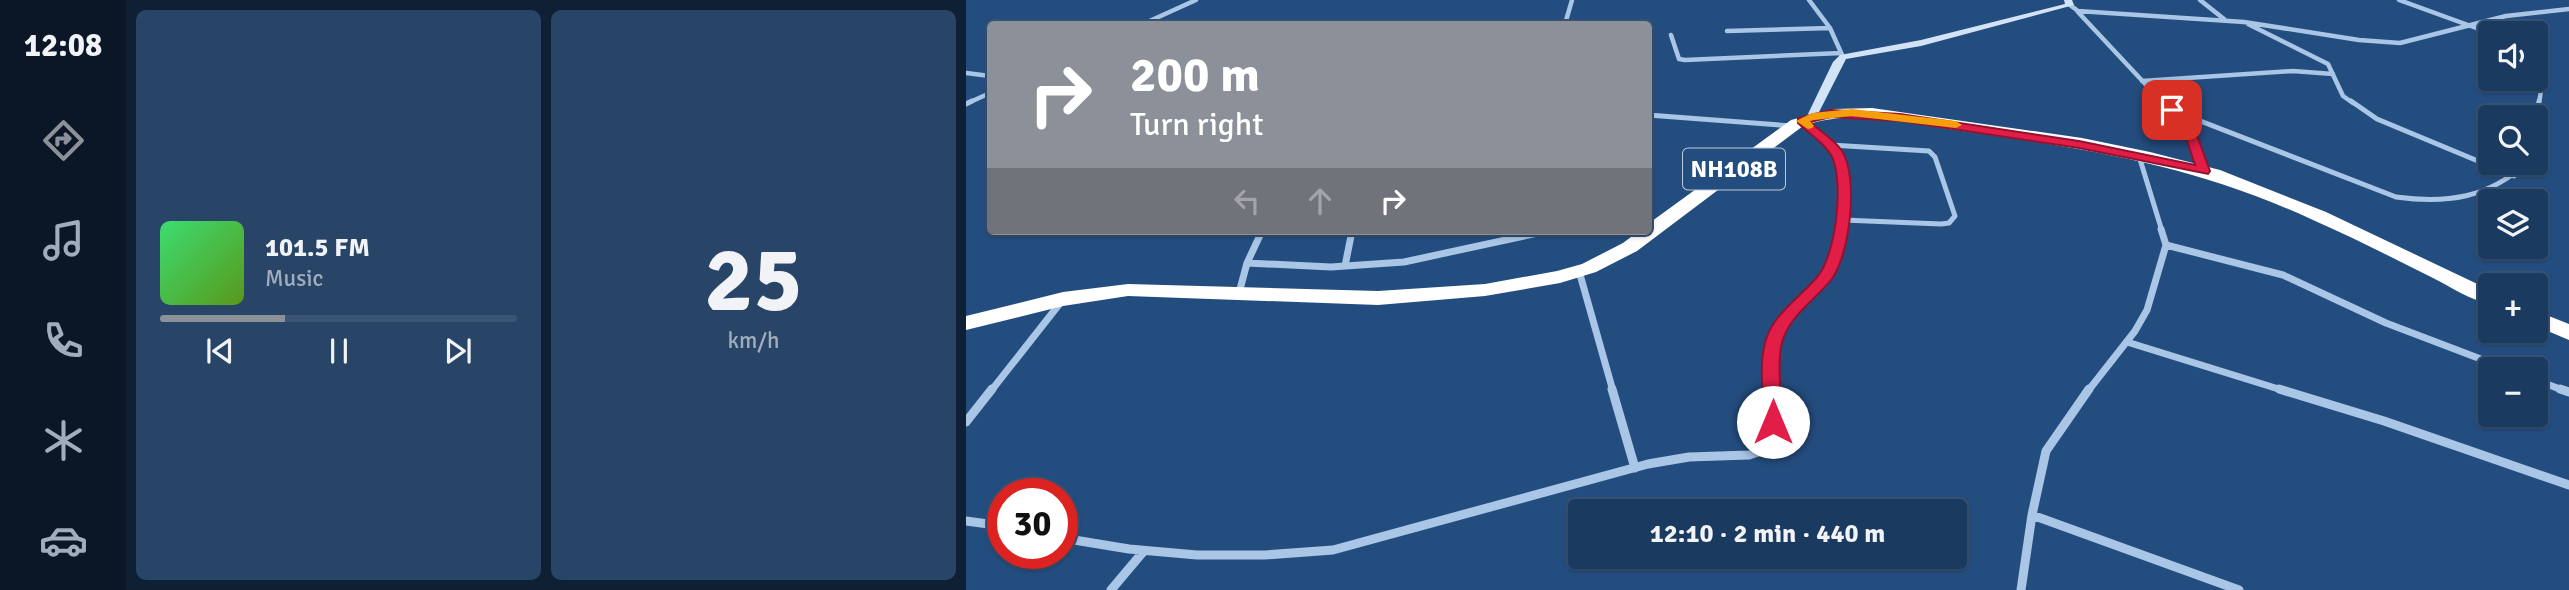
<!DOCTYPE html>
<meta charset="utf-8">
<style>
body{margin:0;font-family:Signika,sans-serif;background:#284568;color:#f1f3f6;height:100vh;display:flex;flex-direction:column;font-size:26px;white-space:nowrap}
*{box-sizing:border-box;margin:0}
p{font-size:23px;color:#a0adbd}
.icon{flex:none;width:38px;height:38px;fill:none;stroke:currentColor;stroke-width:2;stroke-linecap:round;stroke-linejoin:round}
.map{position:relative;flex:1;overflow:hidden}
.drawer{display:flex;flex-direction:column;gap:10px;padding:10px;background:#0f2034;width:840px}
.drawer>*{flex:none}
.banner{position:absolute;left:21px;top:21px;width:665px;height:214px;border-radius:7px;box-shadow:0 2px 5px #0004,0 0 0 2px #395474;background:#8c9099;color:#fff;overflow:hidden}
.controls{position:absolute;left:1512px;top:21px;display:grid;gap:14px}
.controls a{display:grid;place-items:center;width:70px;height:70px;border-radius:7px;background:#1b3a5f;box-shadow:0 2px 5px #0004,0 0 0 2px #395474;font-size:35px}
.speed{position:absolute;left:21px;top:478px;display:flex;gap:14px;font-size:35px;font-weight:700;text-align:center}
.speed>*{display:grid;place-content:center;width:91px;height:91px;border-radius:50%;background:#1b3a5f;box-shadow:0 2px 5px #0004,0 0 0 2px #395474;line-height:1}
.speed .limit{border:10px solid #d22;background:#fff;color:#111}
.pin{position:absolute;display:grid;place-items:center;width:60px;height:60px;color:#fff;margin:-30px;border-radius:14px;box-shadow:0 4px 10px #0006}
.me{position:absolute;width:77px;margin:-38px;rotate:0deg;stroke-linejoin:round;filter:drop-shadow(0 0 5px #0008)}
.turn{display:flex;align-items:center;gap:24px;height:147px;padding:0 28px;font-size:32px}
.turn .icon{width:91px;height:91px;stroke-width:2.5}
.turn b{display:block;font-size:49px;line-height:60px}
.lanes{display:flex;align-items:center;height:66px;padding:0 28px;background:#0003;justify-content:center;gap:35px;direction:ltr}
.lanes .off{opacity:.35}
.drawer .card{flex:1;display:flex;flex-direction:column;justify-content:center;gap:10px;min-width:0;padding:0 24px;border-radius:10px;background:#284568}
.drawer .dial{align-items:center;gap:0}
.dial b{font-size:91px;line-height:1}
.song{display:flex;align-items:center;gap:21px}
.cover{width:84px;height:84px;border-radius:10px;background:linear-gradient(135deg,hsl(140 70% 55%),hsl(90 70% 35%))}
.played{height:7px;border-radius:4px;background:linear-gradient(90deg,#8c9099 35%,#395474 35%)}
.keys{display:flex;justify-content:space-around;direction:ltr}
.drawer .tiles{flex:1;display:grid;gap:10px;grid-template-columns:repeat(2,1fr)}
.trip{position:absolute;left:602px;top:499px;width:399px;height:70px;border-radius:7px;background:#1b3a5f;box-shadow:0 2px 5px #0004,0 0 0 2px #395474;font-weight:700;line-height:70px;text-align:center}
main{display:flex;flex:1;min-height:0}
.dock{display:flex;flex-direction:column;width:126px;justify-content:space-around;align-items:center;background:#0b1726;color:#a0adbd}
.dock .icon{width:49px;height:49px}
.dock .on{color:#8c9099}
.dock b{font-size:32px;color:#f1f3f6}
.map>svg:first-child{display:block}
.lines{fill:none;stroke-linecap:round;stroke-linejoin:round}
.street-far3{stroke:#a9c6e6;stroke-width:4.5}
.street-far2{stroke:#a9c6e6;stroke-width:5}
.street-far1{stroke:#a9c6e6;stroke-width:7}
.street{stroke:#a9c6e6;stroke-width:9}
.secondary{fill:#d3e3f6;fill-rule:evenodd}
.highway{fill:#fff;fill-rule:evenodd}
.route{fill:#e11d48;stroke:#92132f;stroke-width:2}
.slow{fill:#f59e0b}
.labels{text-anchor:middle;stroke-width:7;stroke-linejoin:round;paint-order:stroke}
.shield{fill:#244d7f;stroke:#bdcad9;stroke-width:2}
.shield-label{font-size:24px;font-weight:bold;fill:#fff}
</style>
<main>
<nav class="dock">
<b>12:08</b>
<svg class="icon on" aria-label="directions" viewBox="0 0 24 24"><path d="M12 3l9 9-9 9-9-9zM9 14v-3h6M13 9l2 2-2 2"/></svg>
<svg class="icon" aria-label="music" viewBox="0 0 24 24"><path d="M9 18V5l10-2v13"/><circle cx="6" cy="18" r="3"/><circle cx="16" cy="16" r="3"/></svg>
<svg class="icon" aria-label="phone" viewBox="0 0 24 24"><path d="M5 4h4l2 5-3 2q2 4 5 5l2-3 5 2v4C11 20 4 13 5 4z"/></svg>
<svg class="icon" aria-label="climate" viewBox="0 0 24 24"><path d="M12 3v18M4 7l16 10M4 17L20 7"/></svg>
<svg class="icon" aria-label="car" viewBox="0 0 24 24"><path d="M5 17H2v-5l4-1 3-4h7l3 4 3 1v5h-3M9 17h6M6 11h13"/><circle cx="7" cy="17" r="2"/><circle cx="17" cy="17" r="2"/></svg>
</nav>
<section class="drawer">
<div class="tiles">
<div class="card">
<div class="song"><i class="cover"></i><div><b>101.5 FM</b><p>Music</p></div></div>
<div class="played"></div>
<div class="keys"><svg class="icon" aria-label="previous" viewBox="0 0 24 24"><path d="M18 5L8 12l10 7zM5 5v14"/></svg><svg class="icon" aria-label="pause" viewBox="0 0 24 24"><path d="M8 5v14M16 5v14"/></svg><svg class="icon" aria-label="next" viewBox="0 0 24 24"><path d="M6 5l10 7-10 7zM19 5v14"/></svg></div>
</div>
<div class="card dial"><b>25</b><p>km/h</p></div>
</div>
</section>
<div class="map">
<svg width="1603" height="590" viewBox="0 0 1603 590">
<rect width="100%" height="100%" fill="#244d7f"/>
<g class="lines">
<!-- street-far3 -->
<path class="street-far3" d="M843 0 864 28 877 57
M1234 0 1258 19
M1433 0 1524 33
M1104 5 1112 11 1278 22 1393 40 1434 43 1540 16 1603 9
M1112 12 1197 103
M177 24 230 0
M599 24 606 0
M1282 24 1362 64 1377 96 1387 103
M761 31 864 28
M705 35 713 59 719 60 875 53
M1570 48 1574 52 1570 65 1577 79 1573 103
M0 73 24 76
M1176 81 1327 71 1367 74
M2 103 24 93"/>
<!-- street-far2 -->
<path class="street-far2" d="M1196 101 1226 138 1238 171
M1385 101 1411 119 1548 176
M0 104 6 101
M1206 110 1430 197C1481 204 1522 198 1561 163
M682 115 826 126
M836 121C846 131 862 140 870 152 881 167 878 212 875 231
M1570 121 1573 101
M865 145 963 151 969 157 989 216 983 223 975 224 877 220
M1173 156 1196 231"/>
<!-- street-far1 -->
<path class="street-far1" d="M1200 245 1317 275 1420 323 1541 369
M281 263 365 267 438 262 581 231
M379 266 386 231
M613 271 647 391
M273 293 281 263 296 231
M1161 342 1319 391
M1570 380 1599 391
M25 391 95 302
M806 391V347L818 319 860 276 872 252 876 229
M1122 391 1169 331 1181 310 1200 245 1195 229"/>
<!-- street -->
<path class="street" d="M646 389 669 468
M1313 389 1418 421 1603 485
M1594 389 1603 392
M0 422 26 389
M1066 515 1273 590
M0 521 37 526
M96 538 163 549 231 555H299L367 550 682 464 723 457 783 455 801 449 807 437 806 389
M145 590 177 552
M1055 590 1066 515 1080 451 1123 389"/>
<!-- secondary -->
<path class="secondary" d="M1098 0H1106L1108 5 955 46 880 59 850 118 846 119 841 116 867 62 874 55 955 40 1099 4Z"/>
<!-- highway -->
<path class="highway" d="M906 108 1116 138 1184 152 1254 170 1360 212 1524 290V304C1504 300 1485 287 1467 278 1427 258 1388 238 1347 220 1224 163 1115 148 983 129 934 122 885 109 837 126L671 251 630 272 594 283 519 296 412 305 162 296 97 306 0 330V316L97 292 162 284 412 291 519 284 591 271 616 264 657 243 673 231H682V224L825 120 868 109Z
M1570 311 1603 324V340L1570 326Z"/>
</g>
<!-- route -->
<path class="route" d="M1206 107 1210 108 1232 138 1244 171 1242 174 1113 148 934 121 865 117 844 122C854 131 869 140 876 151 893 177 884 256 865 280 848 301 820 318 815 347 811 370 816 399 817 422L814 427H801L798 422C798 399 793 370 798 347 804 315 833 299 852 276 870 253 878 183 866 157 860 144 842 133 832 123V118L865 110 934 114 1113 141 1229 165 1220 138 1200 110Z"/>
<!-- slow -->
<path class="slow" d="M886 109 990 121 996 125 990 128 886 116 848 120 844 121 848 126 846 128 842 129 830 121 846 113Z"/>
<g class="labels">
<!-- shield labels -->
<rect class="shield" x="717" y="148.5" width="102" height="41" rx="5"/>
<g class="shield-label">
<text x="768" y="177">NH108B</text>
</g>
</g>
</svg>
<div class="controls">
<a><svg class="icon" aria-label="sound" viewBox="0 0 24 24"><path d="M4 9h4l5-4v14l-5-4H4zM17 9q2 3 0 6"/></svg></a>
<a><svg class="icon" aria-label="search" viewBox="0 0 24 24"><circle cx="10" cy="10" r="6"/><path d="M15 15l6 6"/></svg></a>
<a><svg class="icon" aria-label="layers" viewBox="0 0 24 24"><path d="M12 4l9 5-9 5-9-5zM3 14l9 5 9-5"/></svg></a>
<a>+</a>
<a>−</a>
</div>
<div class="speed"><div class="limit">30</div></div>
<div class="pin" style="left:1206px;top:110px;background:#d93025"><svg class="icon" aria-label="arrive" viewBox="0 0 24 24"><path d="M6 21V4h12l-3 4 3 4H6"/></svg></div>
<svg class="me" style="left:807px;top:422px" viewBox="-20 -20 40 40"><circle r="19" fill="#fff"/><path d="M0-13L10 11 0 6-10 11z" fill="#e11d48"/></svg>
<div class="trip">12:10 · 2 min · 440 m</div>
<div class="banner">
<div class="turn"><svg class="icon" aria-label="right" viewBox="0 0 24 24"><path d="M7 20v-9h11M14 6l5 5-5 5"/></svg><div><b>200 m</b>Turn right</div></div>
<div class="lanes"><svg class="icon off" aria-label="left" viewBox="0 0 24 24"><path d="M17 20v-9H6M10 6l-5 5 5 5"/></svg><svg class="icon off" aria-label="ahead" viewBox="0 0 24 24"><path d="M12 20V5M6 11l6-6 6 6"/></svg><svg class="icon" aria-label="right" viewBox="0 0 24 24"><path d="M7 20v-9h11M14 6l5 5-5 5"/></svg></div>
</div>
</div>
</main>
